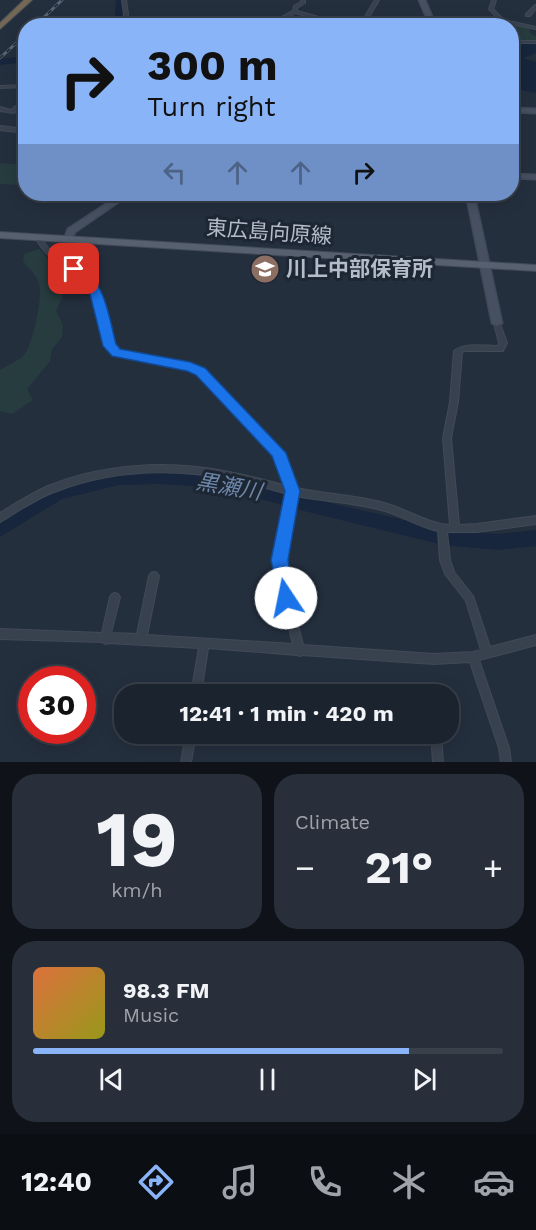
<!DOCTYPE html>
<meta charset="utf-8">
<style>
body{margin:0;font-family:"Work Sans","Noto Sans JP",sans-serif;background:#282f3a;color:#f1f3f6;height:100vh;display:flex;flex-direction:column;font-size:22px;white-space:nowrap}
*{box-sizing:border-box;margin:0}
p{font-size:20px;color:#a0a4aa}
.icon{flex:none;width:33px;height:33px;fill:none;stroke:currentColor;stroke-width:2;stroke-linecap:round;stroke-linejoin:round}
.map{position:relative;height:762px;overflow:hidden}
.side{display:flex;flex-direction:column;gap:12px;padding:12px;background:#0f1319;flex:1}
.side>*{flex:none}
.top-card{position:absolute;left:18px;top:18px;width:501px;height:183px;border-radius:24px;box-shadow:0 3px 15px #0003,0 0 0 2px #39404a;background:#8ab4f8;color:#111;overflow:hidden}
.speed{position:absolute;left:18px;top:666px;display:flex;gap:12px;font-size:30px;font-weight:700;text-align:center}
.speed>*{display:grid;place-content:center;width:78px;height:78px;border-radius:50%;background:#1b232e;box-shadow:0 3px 15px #0003,0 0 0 2px #39404a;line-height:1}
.speed .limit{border:9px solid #d22;background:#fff;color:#111}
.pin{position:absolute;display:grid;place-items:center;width:51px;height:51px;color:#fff;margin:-26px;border-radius:12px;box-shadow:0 3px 9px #0006}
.me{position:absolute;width:66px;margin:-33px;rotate:349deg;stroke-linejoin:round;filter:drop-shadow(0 0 4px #0008)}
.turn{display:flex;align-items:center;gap:21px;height:126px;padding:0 30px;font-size:27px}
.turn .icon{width:78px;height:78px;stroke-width:2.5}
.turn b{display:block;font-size:42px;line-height:51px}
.lanes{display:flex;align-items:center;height:57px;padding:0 30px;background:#0003;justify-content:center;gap:30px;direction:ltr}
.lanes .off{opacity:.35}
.big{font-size:45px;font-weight:700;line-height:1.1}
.side .tile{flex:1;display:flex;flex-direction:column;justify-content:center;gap:9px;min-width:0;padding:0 21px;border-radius:24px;background:#282f3a}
.side .dial{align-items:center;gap:0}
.dial b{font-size:78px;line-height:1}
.song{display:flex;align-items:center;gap:18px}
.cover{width:72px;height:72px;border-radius:9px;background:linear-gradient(135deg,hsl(20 70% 55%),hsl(60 70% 35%))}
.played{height:6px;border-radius:3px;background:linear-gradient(90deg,#8ab4f8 80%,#39404a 80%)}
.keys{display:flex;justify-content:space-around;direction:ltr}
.heat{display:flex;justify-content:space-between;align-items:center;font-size:33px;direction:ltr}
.side .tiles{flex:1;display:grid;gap:12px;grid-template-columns:1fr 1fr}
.tile:last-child{grid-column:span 2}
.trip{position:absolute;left:114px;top:684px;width:345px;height:60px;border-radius:24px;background:#1b232e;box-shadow:0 3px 15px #0003,0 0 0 2px #39404a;font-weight:700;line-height:60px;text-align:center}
.menu{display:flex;height:96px;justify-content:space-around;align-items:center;background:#0b0e12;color:#a0a4aa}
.menu .icon{width:42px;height:42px}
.menu .selected{color:#8ab4f8}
.menu b{font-size:27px;color:#f1f3f6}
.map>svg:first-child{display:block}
.green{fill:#263c3f}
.water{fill:#17263c}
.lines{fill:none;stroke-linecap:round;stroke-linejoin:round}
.river{fill:#17263c;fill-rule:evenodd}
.street-casing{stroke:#414a57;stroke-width:2}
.secondary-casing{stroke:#414a57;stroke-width:3}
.primary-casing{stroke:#414a57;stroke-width:2}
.highway-casing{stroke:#434c59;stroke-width:2}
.street{fill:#38414e;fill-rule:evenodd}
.secondary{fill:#465061;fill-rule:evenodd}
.primary{fill:#56606e;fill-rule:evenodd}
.highway{fill:#746855;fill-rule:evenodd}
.rail-casing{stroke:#5a6575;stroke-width:3}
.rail{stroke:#1d2633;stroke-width:1.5;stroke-dasharray:4.5;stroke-linecap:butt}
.route{fill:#1a73e8;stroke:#114b97;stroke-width:1.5}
.labels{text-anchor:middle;stroke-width:6;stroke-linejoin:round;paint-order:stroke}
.street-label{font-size:21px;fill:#b4bcc9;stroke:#1d2633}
.poi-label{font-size:21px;font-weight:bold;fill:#b4bcc9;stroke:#1d2633;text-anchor:start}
.water-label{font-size:22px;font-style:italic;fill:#6d86a8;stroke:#1d2633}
</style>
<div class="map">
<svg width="536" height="762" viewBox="0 0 536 762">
<rect width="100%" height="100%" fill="#242f3e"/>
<!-- green -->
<path class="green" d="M500 22 529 27 531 34 536 36V41L512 40V26L501 25Z
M0 163 25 165V190L16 185 0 184Z
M39 249 50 261 63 296 56 311 63 325 62 337 52 349 50 361 27 389 33 400 12 414 0 411V370C7 366 18 361 24 355 33 344 43 296 39 284 37 275 28 268 23 261L24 254Z"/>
<!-- water -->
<path class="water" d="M512 43 536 44V53L523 58 536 62V93L512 88Z"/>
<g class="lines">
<!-- river -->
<path class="river" d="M116 0H124L122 26H114Z
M26 56V62L0 65V59Z
M160 470 223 474 296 495 443 529 498 534 536 530V546L498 550 443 545 296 509 223 488 160 484 119 485 62 499 0 537V520L58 486 119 471Z"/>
<!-- street casing -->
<g class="street-casing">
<path id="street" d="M122 0H126L128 14 126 26H122L124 14Z
M301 0H305V3L297 8V11L348 25 361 23 375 0H379L365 24 363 25 340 26 295 13 291 16 314 24 310 25 288 17 265 26H257L280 18 293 11 294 6 301 2Z
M492 0H496L493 9 504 20 536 27V29L501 22 489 9Z
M535 5H536V9L530 16H526V14Z
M512 41H536V43H512Z
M26 85V87L0 88V86Z
M24 99H26V103L14 113 0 111V107L11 110Z
M0 126 26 129V133L0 130Z
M38 235 40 236C43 241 46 246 51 251 63 263 82 267 92 281 108 302 102 330 118 351L190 364 203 370 253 420 285 457 296 488C325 494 355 495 384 503 407 509 426 523 450 525L443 438 450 402 454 351C465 342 484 346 498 346L499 343 494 323 495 321H499L507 343 503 351H465L462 352 458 402 451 438 459 525 477 524 536 516V524L477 532H447L450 560 454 572 473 596 490 647 536 635V645L479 660 509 748 511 762H501L499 748 470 662 434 664 302 655 300 656 297 655 208 648 201 694H191L199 648 108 643 105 644 102 642 0 639V629L102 633 110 597 112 594 115 593 118 594 120 597 111 633 137 634 149 576 151 573 154 572 157 573 159 576 147 635 293 644 277 582 275 560 288 494C269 489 250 483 230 479 172 468 112 470 57 491 47 494 37 500 28 505 18 510 10 517 0 522V513C16 503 31 494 48 486 105 463 169 460 229 472 249 476 268 481 287 486L278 461 247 424 197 374 188 369 113 355C107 347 103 339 101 330 97 315 97 297 87 284 78 272 64 267 53 259 45 253 40 246 35 237ZM296 496C326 502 356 502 385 511 403 516 419 527 438 531L440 560 445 574 466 601 481 650 473 652 434 654 303 645 287 582 285 560Z
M186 734H196L191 762H181Z
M437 742 441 743 442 747 443 762H433L432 747 433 743Z"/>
</g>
<!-- secondary casing -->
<g class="secondary-casing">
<path id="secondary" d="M419 0H425L436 26H430Z
M512 108 536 109V113L512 112Z
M512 174 536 175V179L512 178Z
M121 194H130L75 232 71 241H65L64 239 68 229Z
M466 194H474L502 323 497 326 492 323Z"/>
</g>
<!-- primary casing -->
<g class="primary-casing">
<path id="primary" d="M0 232 536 265V271L0 238Z"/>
</g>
<!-- highway casing -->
<g class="highway-casing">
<path id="highway" d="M24 0H32L0 29V23Z"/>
</g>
<!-- street -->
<use href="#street" class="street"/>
<!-- secondary -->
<use href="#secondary" class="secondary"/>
<!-- primary -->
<use href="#primary" class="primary"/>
<!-- highway -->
<use href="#highway" class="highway"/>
<!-- rail casing -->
<g class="rail-casing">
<path id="rail" d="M35 26 62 0
M0 58 26 34"/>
</g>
<!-- rail -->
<use href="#rail" class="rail"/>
</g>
<!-- route -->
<path class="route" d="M74 266C105 275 109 318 116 344L120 349 190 362 205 368 286 453 300 491 288 560 295 598 293 604 286 606 280 604 271 560 285 491 272 456 196 375 187 371 112 356 103 346 90 294 84 284 68 269Z"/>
<!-- icons -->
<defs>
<g id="school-disc" transform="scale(1.5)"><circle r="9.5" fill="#8d6e63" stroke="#1d2633"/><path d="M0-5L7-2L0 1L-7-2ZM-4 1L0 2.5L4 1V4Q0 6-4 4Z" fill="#fff"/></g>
</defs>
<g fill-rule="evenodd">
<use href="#school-disc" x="265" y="269"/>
</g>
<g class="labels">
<!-- street labels -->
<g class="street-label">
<text transform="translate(269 232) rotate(4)" y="7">東広島向原線</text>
</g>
<!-- poi labels -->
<g class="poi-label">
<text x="286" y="276">川上中部保育所</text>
</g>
<!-- water labels -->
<g class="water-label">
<text transform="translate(229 486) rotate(10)" y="8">黒瀬川</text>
</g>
</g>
</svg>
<div class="speed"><div class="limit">30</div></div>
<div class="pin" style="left:74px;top:269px;background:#d93025"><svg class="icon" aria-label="arrive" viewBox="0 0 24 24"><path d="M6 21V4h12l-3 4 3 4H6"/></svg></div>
<svg class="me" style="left:286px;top:598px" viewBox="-20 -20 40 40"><circle r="19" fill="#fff"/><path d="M0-13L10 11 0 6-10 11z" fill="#1a73e8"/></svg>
<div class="trip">12:41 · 1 min · 420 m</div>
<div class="top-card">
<div class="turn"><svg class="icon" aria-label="right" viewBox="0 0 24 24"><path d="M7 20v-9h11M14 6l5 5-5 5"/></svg><div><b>300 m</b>Turn right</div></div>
<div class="lanes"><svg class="icon off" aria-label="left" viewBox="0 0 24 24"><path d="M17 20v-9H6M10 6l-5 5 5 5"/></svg><svg class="icon off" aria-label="ahead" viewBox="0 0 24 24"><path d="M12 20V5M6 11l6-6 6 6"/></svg><svg class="icon off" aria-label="ahead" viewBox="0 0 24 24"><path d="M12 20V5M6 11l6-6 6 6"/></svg><svg class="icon" aria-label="right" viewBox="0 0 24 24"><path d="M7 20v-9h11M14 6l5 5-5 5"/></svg></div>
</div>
</div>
<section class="side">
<div class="tiles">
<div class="tile dial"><b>19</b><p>km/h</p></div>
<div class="tile"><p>Climate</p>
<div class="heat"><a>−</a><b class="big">21°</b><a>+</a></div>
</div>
<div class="tile">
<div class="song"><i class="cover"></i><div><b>98.3 FM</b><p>Music</p></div></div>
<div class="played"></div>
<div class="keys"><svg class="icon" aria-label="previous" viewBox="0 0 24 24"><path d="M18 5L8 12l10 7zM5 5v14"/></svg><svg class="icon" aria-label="pause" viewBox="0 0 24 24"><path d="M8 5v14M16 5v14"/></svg><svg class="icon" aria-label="next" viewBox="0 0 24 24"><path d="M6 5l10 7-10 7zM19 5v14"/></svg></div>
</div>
</div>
</section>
<nav class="menu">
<b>12:40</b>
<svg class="icon selected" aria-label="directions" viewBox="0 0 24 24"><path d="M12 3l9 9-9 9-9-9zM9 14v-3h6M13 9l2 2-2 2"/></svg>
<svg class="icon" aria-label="music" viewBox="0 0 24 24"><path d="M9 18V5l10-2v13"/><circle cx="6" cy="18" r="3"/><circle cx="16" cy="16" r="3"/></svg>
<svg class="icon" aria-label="phone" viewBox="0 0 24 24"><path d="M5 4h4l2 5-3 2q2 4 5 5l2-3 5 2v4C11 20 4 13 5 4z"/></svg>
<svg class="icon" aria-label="climate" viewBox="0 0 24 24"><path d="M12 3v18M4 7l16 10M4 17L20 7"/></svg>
<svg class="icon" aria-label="car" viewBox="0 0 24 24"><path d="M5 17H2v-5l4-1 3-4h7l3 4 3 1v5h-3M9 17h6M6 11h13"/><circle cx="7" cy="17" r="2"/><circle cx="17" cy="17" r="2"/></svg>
</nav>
